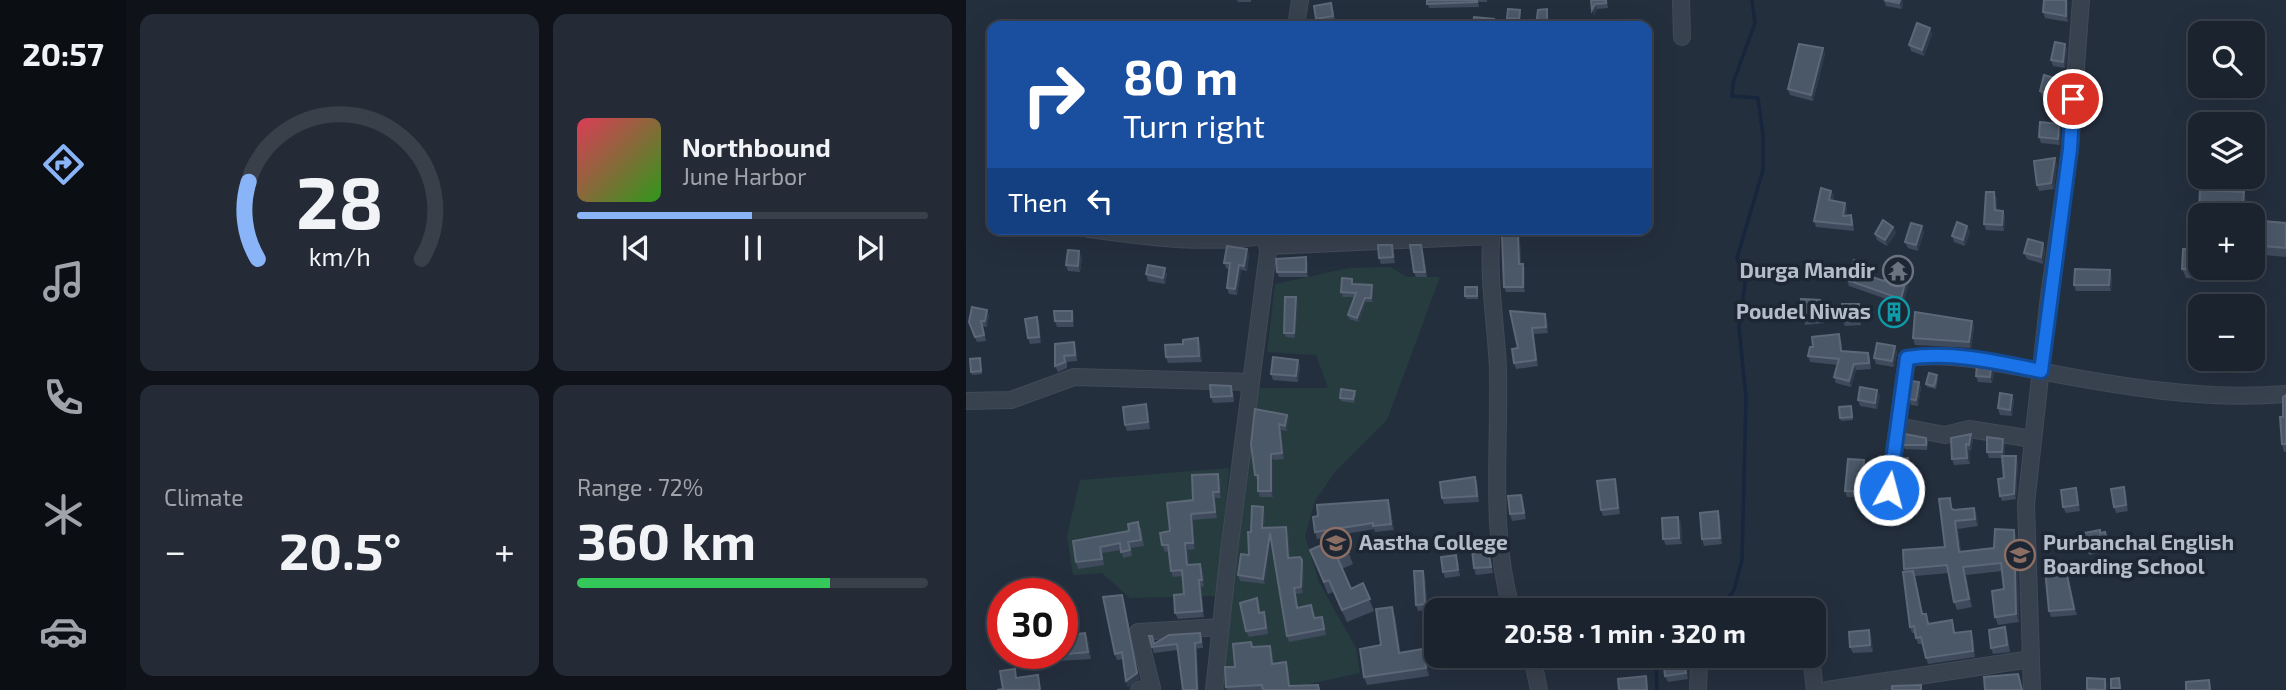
<!DOCTYPE html>
<meta charset="utf-8">
<style>
body{margin:0;font-family:"Exo 2",sans-serif;background:#242b36;color:#f1f3f6;height:100vh;display:flex;flex-direction:column;font-size:26px;white-space:nowrap}
*{box-sizing:border-box;margin:0}
p{font-size:23px;color:#a0a4aa}
.icon{flex:none;width:38px;height:38px;fill:none;stroke:currentColor;stroke-width:2;stroke-linecap:round;stroke-linejoin:round}
.map{position:relative;flex:1;overflow:hidden}
.side{display:flex;flex-direction:column;gap:14px;padding:14px;background:#0f1319;width:840px}
.side>*{flex:none}
.guide{position:absolute;left:21px;top:21px;width:665px;height:214px;border-radius:14px;box-shadow:0 7px 28px #0002,0 0 0 2px #39404a;background:#1a4fa0;color:#fff;overflow:hidden}
.buttons{position:absolute;left:1222px;top:21px;display:grid;gap:14px}
.buttons a{display:grid;place-items:center;width:77px;height:77px;border-radius:14px;background:#1b232e;box-shadow:0 7px 28px #0002,0 0 0 2px #39404a;font-size:35px}
.speed{position:absolute;left:21px;top:578px;display:flex;gap:14px;font-size:35px;font-weight:700;text-align:center}
.speed>*{display:grid;place-content:center;width:91px;height:91px;border-radius:50%;background:#1b232e;box-shadow:0 7px 28px #0002,0 0 0 2px #39404a;line-height:1}
.speed .limit{border:10px solid #d22;background:#fff;color:#111}
.pin{position:absolute;display:grid;place-items:center;width:60px;height:60px;color:#fff;margin:-30px;border:4px solid #fff;border-radius:50%;box-shadow:0 2px 7px #0007}
.me{position:absolute;width:77px;margin:-38px;rotate:7deg;stroke-linejoin:round;filter:drop-shadow(0 0 5px #0008)}
.turn{display:flex;align-items:center;gap:24px;height:147px;padding:0 21px;font-size:32px}
.turn .icon{width:91px;height:91px;stroke-width:2.5}
.turn b{display:block;font-size:49px;line-height:60px}
.then{display:flex;align-items:center;height:66px;padding:0 21px;background:#0003;gap:14px;font-size:26px}
.big{font-size:52px;font-weight:700;line-height:1.1}
.side .tile{flex:1;display:flex;flex-direction:column;justify-content:center;gap:10px;min-width:0;padding:0 24px;border-radius:14px;background:#242b36}
.side .dial{align-items:center;gap:0}
.dial svg{height:182px;overflow:visible;fill:none;stroke:#39404a;stroke-width:7;stroke-linecap:round;text-anchor:middle}
.dial text{fill:#f1f3f6;stroke:none}
.song{display:flex;align-items:center;gap:21px}
.cover{width:84px;height:84px;border-radius:10px;background:linear-gradient(135deg,hsl(350 70% 55%),hsl(110 70% 35%))}
.played{height:7px;border-radius:4px;background:linear-gradient(90deg,#8ab4f8 50%,#39404a 50%)}
.keys{display:flex;justify-content:space-around;direction:ltr}
.heat{display:flex;justify-content:space-between;align-items:center;font-size:38px;direction:ltr}
.charge{height:10px;border-radius:5px;background:linear-gradient(90deg,#34c759 72%,#39404a 0)}
.side .tiles{flex:1;display:grid;gap:14px;grid-template-columns:repeat(2,1fr)}
.trip{position:absolute;left:458px;top:598px;width:402px;height:70px;border-radius:14px;background:#1b232e;box-shadow:0 7px 28px #0002,0 0 0 2px #39404a;font-weight:700;line-height:70px;text-align:center}
main{display:flex;flex:1;min-height:0}
.menu{display:flex;flex-direction:column;width:126px;justify-content:space-around;align-items:center;background:#0b0e12;color:#a0a4aa}
.menu .icon{width:49px;height:49px}
.menu .on{color:#8ab4f8}
.menu b{font-size:32px;color:#f1f3f6}
.map>svg:first-child{display:block}
.green{fill:#263c3f}
.lines{fill:none;stroke-linecap:round;stroke-linejoin:round}
.stream{stroke:#17263c;stroke-width:3.5}
.minor-casing{stroke:#414a57;stroke-width:18}
.minor{stroke:#38414e;stroke-width:16}
.wall{fill:#3f4b5c}
.shaded-wall{fill:#2f3b4b}
.building{fill:#4b5868;stroke:#5c6777;stroke-width:2}
.route-casing{stroke:#114b97;stroke-width:18}
.route{stroke:#1a73e8;stroke-width:12}
.labels{text-anchor:middle;stroke-width:7;stroke-linejoin:round;paint-order:stroke}
.poi-label{font-size:21px;font-weight:bold;fill:#b4bcc9;stroke:#1d2633;text-anchor:end}
</style>
<main>
<nav class="menu">
<b>20:57</b>
<svg class="icon on" aria-label="directions" viewBox="0 0 24 24"><path d="M12 3l9 9-9 9-9-9zM9 14v-3h6M13 9l2 2-2 2"/></svg>
<svg class="icon" aria-label="music" viewBox="0 0 24 24"><path d="M9 18V5l10-2v13"/><circle cx="6" cy="18" r="3"/><circle cx="16" cy="16" r="3"/></svg>
<svg class="icon" aria-label="phone" viewBox="0 0 24 24"><path d="M5 4h4l2 5-3 2q2 4 5 5l2-3 5 2v4C11 20 4 13 5 4z"/></svg>
<svg class="icon" aria-label="climate" viewBox="0 0 24 24"><path d="M12 3v18M4 7l16 10M4 17L20 7"/></svg>
<svg class="icon" aria-label="car" viewBox="0 0 24 24"><path d="M5 17H2v-5l4-1 3-4h7l3 4 3 1v5h-3M9 17h6M6 11h13"/><circle cx="7" cy="17" r="2"/><circle cx="17" cy="17" r="2"/></svg>
</nav>
<section class="side">
<div class="tiles">
<div class="tile dial"><svg viewBox="0 0 100 80">
<path d="M14 69A42 42 0 1 1 86 69"/>
<path d="M14 69A42 42 0 0 1 10 35" stroke="#8ab4f8"/>
<text x="50" y="56" font-size="32" font-weight="700">28</text>
<text x="50" y="72" font-size="11">km/h</text>
</svg></div>
<div class="tile">
<div class="song"><i class="cover"></i><div><b>Northbound</b><p>June Harbor</p></div></div>
<div class="played"></div>
<div class="keys"><svg class="icon" aria-label="previous" viewBox="0 0 24 24"><path d="M18 5L8 12l10 7zM5 5v14"/></svg><svg class="icon" aria-label="pause" viewBox="0 0 24 24"><path d="M8 5v14M16 5v14"/></svg><svg class="icon" aria-label="next" viewBox="0 0 24 24"><path d="M6 5l10 7-10 7zM19 5v14"/></svg></div>
</div>
<div class="tile"><p>Climate</p>
<div class="heat"><a>−</a><b class="big">20.5°</b><a>+</a></div>
</div>
<div class="tile"><p>Range · 72%</p><b class="big">360 km</b><div class="charge"></div></div>
</div>
</section>
<div class="map">
<svg width="1320" height="690" viewBox="0 0 1320 690">
<rect width="100%" height="100%" fill="#242f3e"/>
<!-- green -->
<path class="green" d="M424 267 441 277H474L421 420 369 472 349 501 339 536 353 582 390 648 394 673 315 690H256L291 388H362L350 355 301 352 309 284 383 268Z
M263 468 253 596 164 598 136 573 107 575 101 536 114 480Z"/>
<g class="lines">
<!-- stream -->
<path class="stream" d="M753 611 768 590 776 560 780 397 773 328 779 283 771 258 797 170V135L792 98 766 96 767 83 789 23 786 0
M691 690 690 664 698 656"/>
<!-- minor casing -->
<g class="minor-casing">
<path id="minor" d="M715 0 716 37
M330 26 334 0
M123 229C189 238 237 245 304 235
M526 229C521 276 530 323 532 369 534 450 523 532 546 611
M301 246 525 236
M0 401 45 400 108 377 285 382
M932 426 979 435 1003 429 1067 439
M923 490 941 358C985 352 1031 363 1074 371 1151 386 1241 401 1320 394
M566 656 573 690
M845 656 849 690
M173 690 186 688 172 632 255 627
M248 690 263 551 305 229
M732 690 733 662
M861 690 1065 659
M1066 690 1060 504 1083 296 1104 149 1115 0"/>
</g>
<!-- minor -->
<use href="#minor" class="minor"/>
</g>
<!-- wall -->
<path class="wall" d="M271 0H285V2H272Z
M461 0H521V2H512L513 7 463 8Z
M625 0H641L642 8 631 9 628 15Z
M918 0H937L936 9 920 6Z
M1078 0H1102V22L1079 18 1077 12Z
M367 9 369 22 352 25 350 19Z
M554 10 555 13 554 22 542 21 541 18Z
M966 34 958 56 945 51 943 45Z
M1099 44 1101 50 1099 68 1087 66 1085 60Z
M857 48 859 54 847 101 824 95 822 89Z
M1096 80 1098 86 1097 103 1076 97 1074 91Z
M1095 130 1094 145 1075 143 1073 137Z
M1091 164 1088 189 1073 191 1071 185Z
M865 191 868 196 867 201 879 203 881 209 880 215H885L887 221 888 231 850 227 848 221Z
M1031 198V210L1037 211 1039 217 1038 231 1020 230 1018 224Z
M1281 201 1280 215H1235L1233 211Z
M1286 220 1320 223V257L1286 254Z
M1001 226 1004 232 999 246 988 242 986 236Z
M927 227 930 233 921 246 911 240 909 234Z
M69 229H94L93 233Z
M314 229H336L335 234 315 232Z
M958 232 952 251 942 248 939 242Z
M552 235 554 241 555 264H557L559 269V292H540L538 287Z
M1077 243 1079 250 1077 264 1061 259 1058 253Z
M426 245 428 251 429 263 415 264 413 258Z
M455 245 457 250 461 277H450L448 272Z
M281 249 283 255 281 271 275 270 271 295 263 294 261 288 263 269 260 268 258 263Z
M116 257 114 272 102 271 100 265Z
M342 263V277H313L311 272Z
M1262 268V280L1220 278 1216 269Z
M903 270 901 275 918 281 942 272 944 278 937 305 935 304 936 309 933 323 919 320 916 313 932 303 883 286 881 280Z
M180 274H201L199 284 182 281Z
M1146 276 1145 291H1110L1108 285Z
M387 284 406 285 407 289V302H400L393 322 383 319 382 315 388 297H377L375 292Z
M512 290V299H500L499 296Z
M330 297 332 301 329 338 320 337 318 333Z
M854 300 856 306 858 323 839 325 837 318Z
M893 304 895 310V325L879 326 876 319Z
M21 310 23 315 21 327 17 326 20 341 11 342 3 322Z
M106 311 108 317V327H91L89 321Z
M544 311 581 320 582 333 568 334 572 366 550 369 548 363 552 348Z
M71 317 73 323 75 343 64 344 62 338Z
M1006 321 1008 327 1005 348 949 345 947 338Z
M875 340 876 351 902 353 904 359 905 369 890 370 885 387 870 383 868 377 872 365 844 362 842 356 847 347Z
M108 342 110 348 111 361 101 362V368L92 372 89 366Z
M234 344 236 362 202 363 200 357Z
M929 346 931 353 928 367 910 364 908 358Z
M14 358 16 374 6 375 5 372Z
M332 360 334 366 332 382 307 380 305 374Z
M1028 373 1026 383 1012 382 1010 376Z
M972 378 970 389 961 387 960 384Z
M953 382 955 388 952 406 945 405 943 399Z
M267 392 268 402 247 403 245 397Z
M390 394 388 403 375 401 374 398Z
M1046 395 1048 401 1046 416 1034 415 1032 408Z
M1320 395V452H1318L1316 444Z
M914 396 911 409 894 406 892 400Z
M886 409 887 420 875 421 874 418Z
M182 410 184 429 161 431 159 425Z
M321 415 323 420 321 431 315 430 318 459 307 460V497H294L292 491V480H291L289 475 285 444Z
M960 438 962 442 961 450 939 449 937 445Z
M985 438 1007 440 1005 451 1003 450 1004 464 988 465 986 459Z
M1037 439 1039 445V456L1052 462 1050 499 1036 501 1034 496 1038 478 1036 458H1023L1021 452Z
M942 458 947 476 935 478 933 472Z
M898 460 901 466 900 477H906L908 484V498L881 497 879 491Z
M252 474 255 480V498H249L251 518 227 520 229 549 222 550 223 565 237 570 238 586 235 587 238 617 212 619 209 613 218 594 217 576 207 577 205 571 203 551 199 552 196 545 204 531 227 500Z
M509 477 511 482 513 502 478 504 476 498Z
M649 479 651 485 654 514 637 516 635 510Z
M1158 487 1160 493 1162 511 1150 513 1148 507Z
M1112 494 1114 511 1100 513 1097 507Z
M984 498 987 510 1008 508 1011 516 1012 526 992 529 995 551 1028 548 1051 538 1053 622 1032 625 1029 617 1038 589 1036 571 1000 575 1006 607 991 610 988 602 983 573 949 576 957 614 962 620 963 624 986 620 989 633 1007 637 1009 657 962 664 956 644H952L949 633H946L944 627 938 569 979 547Z
M422 500 424 506 428 530 409 532 408 529 351 539 349 532Z
M557 501 560 519 546 521 544 514Z
M752 511 754 517 756 544 738 546 736 539Z
M299 512 298 528 322 532 324 558 338 566 337 593 330 594 332 608 347 611 348 618 358 622 360 635 323 642 321 636 305 542 299 584 274 581 272 575 283 555 285 532Z
M712 517 715 523 716 544 700 545 697 539Z
M175 528 178 546 165 548 166 556 157 558 155 550 136 553 138 565 112 569 110 562 107 541Z
M1139 532 1143 547 1138 548 1139 552 1123 555 1121 549 1135 533Z
M376 536 387 564 376 569 385 589 397 583 408 611 381 622 367 592 362 594 344 550Z
M522 549 524 555 527 573 510 575 508 568Z
M492 561 494 576 479 578 477 572Z
M1101 572 1111 615 1085 617 1083 611Z
M459 577 462 610 452 611 450 605Z
M158 601 173 679 162 687 160 681 157 659 151 660 149 654Z
M293 604 294 613 298 612 300 618 302 634 283 637 280 631Z
M429 615 434 653 457 649 460 658 463 676 401 685 398 677Z
M96 626 97 636 119 633 122 639 125 659 93 661 90 653H96Z
M1039 627 1041 633 1044 652 1027 654 1025 648Z
M903 630 905 636 907 652 887 653 884 647Z
M234 633 236 639 237 648 212 650 188 653 186 647 189 644Z
M287 647 306 652 308 664 320 662 322 669 324 686 352 685 354 690H261L260 687 269 667Z
M719 657 722 679 702 682 699 676Z"/>
<!-- shaded-wall -->
<path class="shaded-wall" d="M934 0H937L936 9 933 3Z
M1100 0H1102V22L1100 16Z
M629 4 631 9 628 15 626 10Z
M964 28 966 34 958 56 956 50Z
M1099 44 1101 50 1099 68 1097 62Z
M857 48 859 54 847 101 845 95Z
M1096 80 1098 86 1097 103 1095 97Z
M1093 124 1095 130 1094 145 1092 139Z
M1089 158 1091 164 1088 189 1085 183Z
M865 191 868 196 865 206 863 200Z
M1028 192 1031 198V216L1029 210Z
M1278 192 1281 201 1280 215H1277L1276 214Z
M879 203 881 209 879 222 877 216Z
M1037 211 1039 217 1038 231 1036 225Z
M956 226 958 232 952 251 950 245Z
M1001 226 1004 232 999 246 997 240Z
M927 227 930 233 921 246 919 240Z
M552 235 554 241 555 270 553 264Z
M1077 243 1079 250 1077 264 1075 257Z
M426 245 428 251 429 263 427 257Z
M455 245 457 250 461 277 459 272Z
M281 249 283 255 281 271 278 266Z
M113 251 116 257 114 272 112 266Z
M340 257 342 263V277L340 272Z
M557 264 559 269V292L557 287Z
M273 265 275 270 271 295 269 289Z
M900 265 903 270 899 280 897 274Z
M199 268 201 274 199 284 197 278Z
M1259 268H1262V280L1258 271Z
M1144 270 1146 276 1145 291 1143 285Z
M942 272 944 278 937 305 935 299Z
M406 285 407 289V302L405 298Z
M330 297 332 301 329 338 328 333Z
M399 298 400 302 393 322 391 318Z
M854 300 856 306 858 323 856 317Z
M934 303 936 309 933 323 931 317Z
M893 304 895 310V325L893 319Z
M21 310 23 315 21 327 19 321Z
M106 311 108 317V327L106 321Z
M579 314 581 320 582 333 580 327Z
M71 317 73 323 75 343 73 337Z
M1006 321 1008 327 1005 348 1003 342Z
M566 328 568 334 572 366 570 360Z
M232 338 234 344 236 362 233 356Z
M929 346 931 353 928 367 926 361Z
M332 360 334 366 332 382 330 376Z
M888 364 890 370 885 387 883 381Z
M1025 367 1028 373 1026 383 1024 377Z
M953 382 955 388 952 406 950 400Z
M911 390 914 396 911 409 909 403Z
M1046 395 1048 401 1046 416 1044 410Z
M180 404 182 410 184 429 182 422Z
M321 415 323 420 321 431 319 426Z
M313 424 315 430 318 459 316 453Z
M1005 434 1007 440 1005 451 1003 445Z
M1037 439 1039 445V458L1036 452Z
M1000 444 1003 450 1004 464 1001 458Z
M305 454 307 460V497L305 491Z
M1050 456 1052 462 1050 499 1048 494Z
M898 460 901 466 899 483 897 477Z
M252 474 255 480V498L253 492Z
M906 477 908 484V498L905 492Z
M649 479 651 485 654 514 652 508Z
M1158 487 1160 493 1162 511 1160 505Z
M1110 488 1112 494 1114 511 1112 505Z
M247 492 249 498 251 518 249 512Z
M555 495 557 501 560 519 558 513Z
M422 500 424 506 428 530 425 524Z
M297 507 299 512 298 534 296 528Z
M1008 508 1011 516 1012 526 1009 519Z
M752 511 754 517 756 544 754 538Z
M225 514 227 520 229 549 227 543Z
M712 517 715 523 716 544 713 538Z
M989 521 992 529 996 559 993 552Z
M320 527 322 532 324 564 322 558Z
M1048 530 1051 538 1053 622 1050 614Z
M304 533 306 539 299 584 297 579Z
M219 543 222 550 224 572 221 565Z
M522 549 524 555 527 573 525 567Z
M490 555 492 561 494 576 492 570Z
M336 560 338 566 337 593 335 587Z
M234 564 237 570 238 586 236 580Z
M1099 566 1101 572 1111 615 1108 609Z
M997 567 1000 575 1006 607 1003 599Z
M457 571 459 577 462 610 459 604Z
M233 580 235 587 238 617 236 611Z
M156 595 158 601 173 679 162 687 160 681Z
M426 607 429 615 436 661 433 653Z
M903 630 905 636 907 652 904 645Z
M1005 631 1007 637 1009 657 1007 651Z
M119 633 122 639 125 659 122 652Z
M229 643 231 649 233 690H231Z
M304 646 306 652 308 671 306 664Z
M457 649 460 658 463 676 460 668Z
M717 656 719 657 722 679 720 673Z
M320 662 322 669 325 690 323 686Z
M1139 679 1142 685 1141 690H1139Z"/>
<!-- building -->
<path class="building" d="M461 0H511V2L461 4Z
M625 0H640V3L629 4 626 10Z
M918 0H934L933 3Z
M1078 0H1100V16L1077 12Z
M365 3 367 16 350 19 348 6Z
M542 9 554 10 553 19 541 18Z
M581 9V26H570L572 10Z
M508 17 528 19 527 26H507Z
M951 23 964 28 956 50 943 45Z
M1089 42 1099 44 1097 62 1085 60Z
M833 44 857 48 845 95 822 89Z
M1078 75 1096 80 1095 97 1074 91Z
M1074 122 1093 124 1092 139 1073 137Z
M1089 158 1085 183 1071 185 1068 161Z
M855 188 865 191 863 200 879 203 877 216 885 215 886 225 848 221Z
M1234 190 1278 192 1276 214 1233 211Z
M1020 192H1028L1029 210 1037 211 1036 225 1018 224Z
M917 220 927 227 919 240 909 234Z
M1286 220 1320 223V248L1286 245Z
M991 222 1001 226 997 240 986 236Z
M945 223 956 226 950 245 939 242Z
M552 235 553 264H557V287H538L536 236Z
M1062 239 1077 243 1075 257 1058 253Z
M412 245H426L427 257 413 258Z
M444 245H455L459 272H448Z
M261 246 281 249 278 266 273 265 269 289 261 288 264 263H258Z
M1217 249 1234 250V268H1259L1258 271 1216 269Z
M102 250 113 251 112 266 100 265Z
M340 257V272H311L310 259Z
M888 260 900 265 897 274 918 281 924 268 942 272 935 299 881 280Z
M182 265 199 268 197 278 180 274Z
M1109 269 1144 270 1143 285H1108Z
M376 278 386 279V284L406 285 405 298H399L391 318 382 315 390 293 375 292Z
M499 287H511V296H499Z
M319 297H330L328 333H318Z
M835 299 854 300 856 317 837 318Z
M919 303H934L931 317 916 313Z
M876 304H893V319H876Z
M6 307 21 310 19 321H15L18 335 9 337 3 322Z
M88 311H106V321H89Z
M544 311 579 314 580 327 566 328 570 360 548 363 546 349 552 348Z
M949 312 1006 321 1003 342 947 338Z
M71 317 73 337 62 338 59 319Z
M873 334 875 351 902 353 903 363 888 364 883 381 868 377 873 359 842 356 844 347H847L846 337Z
M232 338 233 356 200 357 199 345 217 344V340Z
M108 342 109 355 98 356 99 362 89 366V344Z
M911 343 929 346 926 361 908 358Z
M307 357 332 360 330 376 305 374Z
M14 358 15 371 5 372 4 359Z
M1011 365 1025 367 1024 377 1010 376Z
M963 373 971 375 968 386 960 384Z
M945 381 953 382 950 400 943 399Z
M244 385 265 386 266 396 245 397Z
M894 387 911 390 909 403 892 400Z
M375 389 389 391 387 399 374 398Z
M1034 393 1046 395 1044 410 1032 408Z
M1320 395V444H1316L1314 417H1317V397Z
M180 404 182 422 159 425 157 407Z
M885 406 886 417 874 418 873 407Z
M289 409 321 415 319 426 313 424 316 453 305 454V491H292V475H289L285 444Z
M939 434 960 438V445H937Z
M1005 434 1003 445 1000 444 1001 458 986 459 985 438Z
M1021 437 1037 439 1036 452H1021Z
M1036 456H1050L1048 494 1034 496 1032 479 1038 478Z
M942 458 944 470 933 472 935 459Z
M882 459 898 460 897 477H906L905 492 879 491Z
M252 474 253 492H247L249 512 225 514 227 543H219L221 565 234 564 236 580H233L236 611 209 613 208 595 218 594 216 570 205 571 202 545H196L194 533 204 531 201 503 227 500 226 475Z
M509 477 511 496 476 498 474 482Z
M649 479 652 508 635 510 631 481Z
M1158 487 1160 505 1148 507 1145 489Z
M1110 488 1112 505 1097 507 1095 490Z
M555 495 558 513 544 514 542 496Z
M984 498 985 508 988 510 1008 508 1009 519 989 521 993 552 1028 548 1029 529 1048 530 1050 614 1029 617 1026 591 1038 589 1035 563 997 567 1003 599 988 602 981 565 938 569 937 550 979 547 973 499Z
M422 500 425 524 407 526V523L349 532 347 517 352 516 351 505Z
M286 506 297 507 296 528 320 527 322 558 334 557 336 560 335 587 328 588 331 608 345 605 348 618 356 617 358 629 321 636 304 533 297 579 272 575 275 554 283 555 282 532H285Z
M752 511 754 538 736 539 734 513Z
M712 517 713 538 697 539 696 518Z
M172 522 175 540 162 542 164 550 155 552 154 543 134 547 136 559 110 562 107 541 163 531 162 524Z
M1134 530V533L1139 532 1141 541 1136 542 1137 546 1121 549 1118 533Z
M376 536 383 552 371 557 385 589 397 583 404 599 376 610 363 580 358 582 344 550Z
M522 549 525 567 508 568 506 550Z
M490 555 492 570 477 572 475 557Z
M1099 566 1108 609 1083 611 1079 569Z
M448 571H457L459 604 450 605Z
M947 571 956 614H960L962 624 986 620 988 633 1005 631 1007 651 960 658 955 637 950 638 948 626 944 627 937 572Z
M156 595 171 673 160 681 156 652 149 654 137 597Z
M291 598 293 613 298 612 300 628 280 631 274 603Z
M426 607 433 653 457 649 460 668 398 677 394 649 415 645 410 609Z
M1039 627 1041 645 1025 648 1023 630Z
M903 630 904 645 884 647 883 632Z
M119 633 122 652 91 655 90 653H96V636Z
M234 633 235 642 229 643 231 690H217L211 644 186 647 183 636H186L188 644 203 635Z
M285 642 286 647 304 646 306 664 320 662 323 686 352 685 353 690H297L296 685 260 687 259 667H269L267 644Z
M697 656H717L720 673 699 676Z
M49 669 50 678 72 675 74 690H31L37 689 34 671Z
M1052 674 1056 690H1019L1018 677Z
M680 676 681 690H653L652 679Z
M1121 678 1139 679V690L1121 689Z
M1153 678 1154 688H1145V679Z
M1243 680 1244 690H1220V682Z
M955 685V690H926V686Z"/>
<g class="lines">
<!-- route casing -->
<g class="route-casing">
<path id="route" d="M923 490 941 358C985 351 1032 362 1075 371L1104 149 1107 99"/>
</g>
<!-- route -->
<use href="#route" class="route"/>
</g>
<!-- icons -->
<defs>
<g id="temple-ring" transform="scale(1.575)"><circle r="9.5" fill="#1d2633" stroke="#6b7280" stroke-width="1.5"/><path d="M0-6L5-2H3V0L6.5 2.5H4V6H1.5V3h-3V6H-4V2.5H-6.5L-3 0V-2H-5Z" fill="#6b7280"/></g>
<g id="building-ring" transform="scale(1.575)"><circle r="9.5" fill="#1d2633" stroke="#0f9aa8" stroke-width="1.5"/><path d="M-4-6H4V6H1V3H-1V6H-4ZM-2.5-4.3h1.7v1.8h-1.7ZM.8-4.3h1.7v1.8H.8ZM-2.5-1h1.7V.8h-1.7ZM.8-1h1.7V.8H.8Z" fill="#0f9aa8"/></g>
<g id="school-ring" transform="scale(1.575)"><circle r="9.5" fill="#1d2633" stroke="#8d6e63" stroke-width="1.5"/><path d="M0-5L7-2L0 1L-7-2ZM-4 1L0 2.5L4 1V4Q0 6-4 4Z" fill="#8d6e63"/></g>
</defs>
<g fill-rule="evenodd">
<use href="#temple-ring" x="932" y="271"/>
<use href="#building-ring" x="928" y="312"/>
<use href="#school-ring" x="370" y="543"/>
<use href="#school-ring" x="1054" y="555"/>
</g>
<g class="labels">
<!-- poi labels -->
<g class="poi-label">
<text x="909" y="278">Durga Mandir</text>
<text x="905" y="319">Poudel Niwas</text>
<text x="393" y="550" text-anchor="start">Aastha College</text>
<text x="1077" y="550" text-anchor="start">Purbanchal English<tspan x="1077" dy="24">Boarding School</tspan></text>
</g>
</g>
</svg>
<div class="buttons">
<a><svg class="icon" aria-label="search" viewBox="0 0 24 24"><circle cx="10" cy="10" r="6"/><path d="M15 15l6 6"/></svg></a>
<a><svg class="icon" aria-label="layers" viewBox="0 0 24 24"><path d="M12 4l9 5-9 5-9-5zM3 14l9 5 9-5"/></svg></a>
<a>+</a>
<a>−</a>
</div>
<div class="speed"><div class="limit">30</div></div>
<div class="pin" style="left:1107px;top:99px;background:#d93025"><svg class="icon" aria-label="arrive" viewBox="0 0 24 24"><path d="M6 21V4h12l-3 4 3 4H6"/></svg></div>
<svg class="me" style="left:923px;top:490px" viewBox="-20 -20 40 40"><circle r="17" fill="#1a73e8" stroke="#fff" stroke-width="3"/><path d="M0-11L8 9 0 5-8 9z" fill="#fff"/></svg>
<div class="trip">20:58 · 1 min · 320 m</div>
<div class="guide">
<div class="turn"><svg class="icon" aria-label="right" viewBox="0 0 24 24"><path d="M7 20v-9h11M14 6l5 5-5 5"/></svg><div><b>80 m</b>Turn right</div></div>
<div class="then">Then<svg class="icon" aria-label="left" viewBox="0 0 24 24"><path d="M17 20v-9H6M10 6l-5 5 5 5"/></svg></div>
</div>
</div>
</main>
